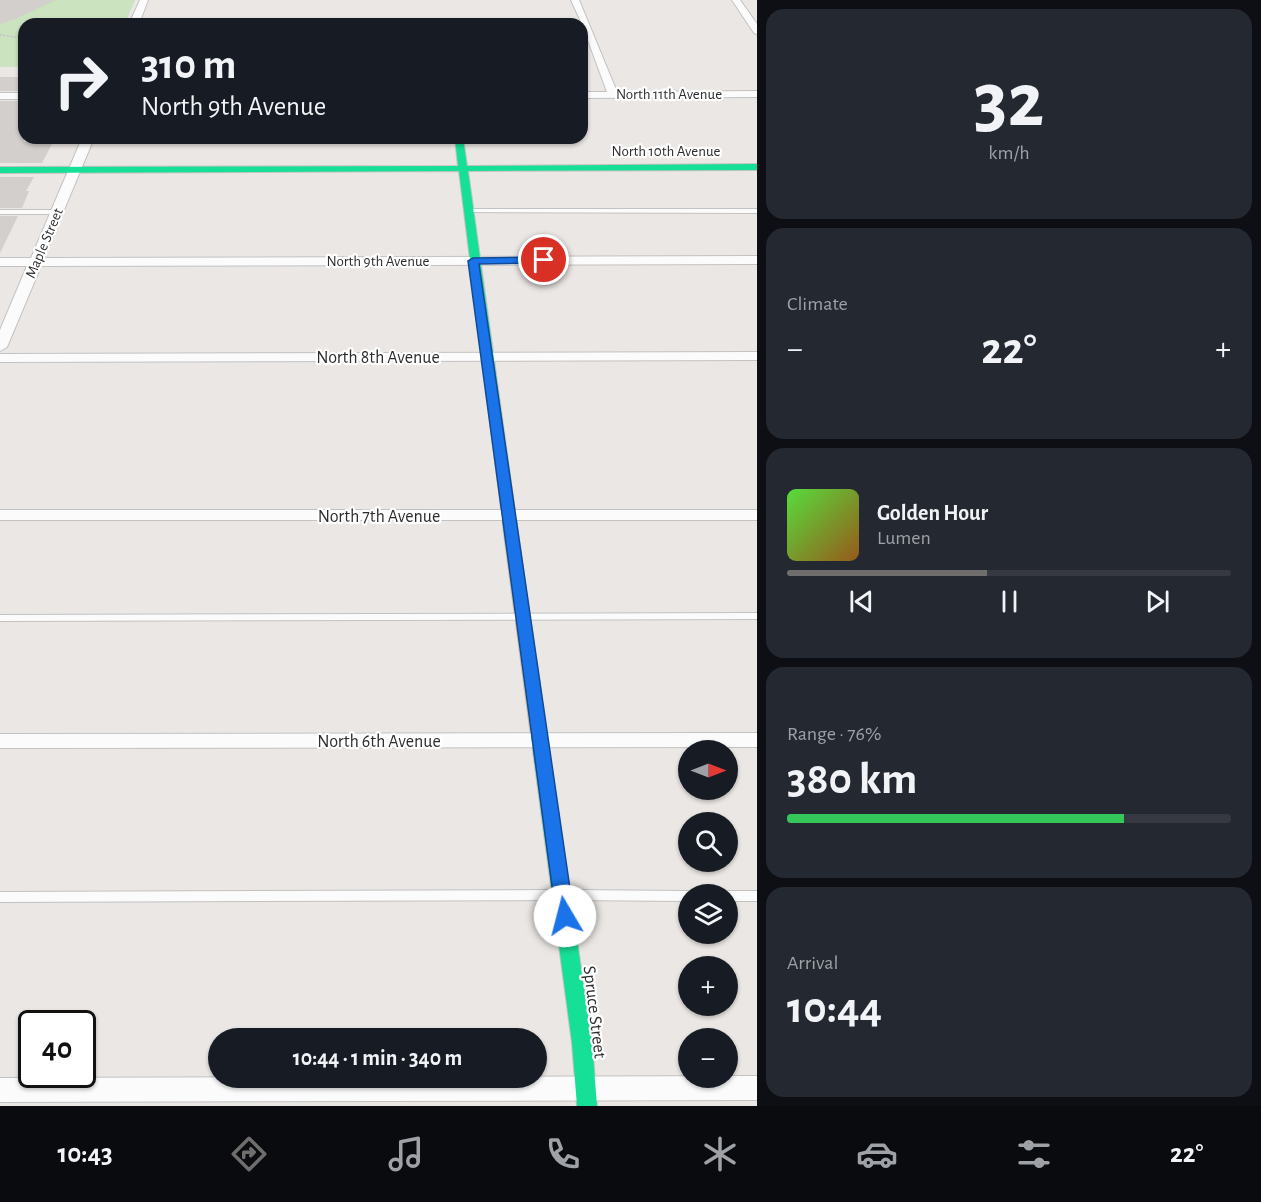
<!DOCTYPE html>
<meta charset="utf-8">
<style>
body{margin:0;font-family:"Alegreya Sans",sans-serif;background:#242831;color:#f1f3f6;height:100vh;display:flex;flex-direction:column;font-size:22px;white-space:nowrap}
*{box-sizing:border-box;margin:0}
p{font-size:20px;color:#9ea1a6}
.icon{flex:none;width:33px;height:33px;fill:none;stroke:currentColor;stroke-width:2;stroke-linecap:round;stroke-linejoin:round}
.map{position:relative;flex:1;overflow:hidden}
.details{display:flex;flex-direction:column;gap:9px;padding:9px;background:#0d0f14;width:504px}
.details>*{flex:none}
.top-card{position:absolute;left:18px;top:18px;width:570px;height:126px;border-radius:18px;box-shadow:0 2px 4px #0004;background:#171b24;color:#f1f3f6;overflow:hidden}
.needle{width:39px;rotate:90deg}
.tools{position:absolute;left:678px;top:740px;display:grid;gap:12px}
.tools a{display:grid;place-items:center;width:60px;height:60px;border-radius:50%;background:#171b24;box-shadow:0 2px 4px #0004;font-size:30px}
.speed{position:absolute;left:18px;top:1010px;display:flex;gap:12px;font-size:30px;font-weight:700;text-align:center}
.speed>*{display:grid;place-content:center;width:78px;height:78px;border-radius:50%;background:#171b24;box-shadow:0 2px 4px #0004;line-height:1}
.speed .limit{border:3px solid #111;border-radius:9px;background:#fff;color:#111}
.pin{position:absolute;display:grid;place-items:center;width:51px;height:51px;color:#fff;margin:-26px;border:3px solid #fff;border-radius:50%;box-shadow:0 2px 6px #0007}
.me{position:absolute;width:66px;margin:-33px;rotate:352deg;stroke-linejoin:round;filter:drop-shadow(0 0 4px #0008)}
.turn{display:flex;align-items:center;gap:21px;height:126px;padding:0 24px;font-size:27px}
.turn .icon{width:78px;height:78px;stroke-width:2.5}
.turn b{display:block;font-size:42px;line-height:51px}
.big{font-size:45px;font-weight:600;line-height:1.1}
.details .tile{flex:1;display:flex;flex-direction:column;justify-content:center;gap:9px;min-width:0;padding:0 21px;border-radius:18px;background:#242831}
.details .dial{align-items:center;gap:0}
.dial b{font-size:78px;line-height:1}
.song{display:flex;align-items:center;gap:18px}
.cover{width:72px;height:72px;border-radius:9px;background:linear-gradient(135deg,hsl(110 70% 55%),hsl(30 70% 35%))}
.played{height:6px;border-radius:3px;background:linear-gradient(90deg,#6f6e6d 45%,#363941 45%)}
.keys{display:flex;justify-content:space-around;direction:ltr}
.heat{display:flex;justify-content:space-between;align-items:center;font-size:33px;direction:ltr}
.charge{height:9px;border-radius:4px;background:linear-gradient(90deg,#34c759 76%,#363941 0)}
.trip{position:absolute;left:208px;top:1028px;width:339px;height:60px;border-radius:30px;background:#171b24;box-shadow:0 2px 4px #0004;font-weight:600;line-height:60px;text-align:center}
.dock{display:flex;height:96px;justify-content:space-around;align-items:center;background:#090b0e;color:#9ea1a6}
.dock .icon{width:42px;height:42px}
.dock .active{color:#6f6e6d}
.dock b{font-size:27px;color:#f1f3f6}
main{display:flex;flex:1;min-height:0}
.map>svg:first-child{display:block}
.green{fill:#cce3bf}
.building{fill:#d2cfcd}
.lines{fill:none;stroke-linecap:round;stroke-linejoin:round}
.lane-casing{stroke:#c3c2c2;stroke-width:2}
.street-casing{stroke:#c3c2c2;stroke-width:2}
.fast-casing{stroke:#c3c2c2;stroke-width:2}
.slow-casing{stroke:#c3c2c2;stroke-width:2}
.path{stroke:#c8c8c8;stroke-width:2;stroke-dasharray:2 1.5;stroke-linecap:butt}
.lane{fill:#fcfbfb;fill-rule:evenodd}
.street{fill:#fcfbfb;fill-rule:evenodd}
.fast{fill:#16e098;fill-rule:evenodd}
.slow{fill:#ffcf43;fill-rule:evenodd}
.route{fill:#1a73e8;stroke:#114b97;stroke-width:1.5}
.labels{text-anchor:middle;stroke-width:4.5;stroke-linejoin:round;paint-order:stroke}
.far-street-label{font-size:15px;fill:#2d2d2d;stroke:#fff}
.street-label{font-size:18px;fill:#2d2d2d;stroke:#fff}
</style>
<main>
<div class="map">
<svg width="757" height="1106" viewBox="0 0 757 1106">
<rect width="100%" height="100%" fill="#eae7e4"/>
<!-- green -->
<path class="green" d="M0 0H135L125 24H24V67H0Z"/>
<!-- building -->
<path class="building" d="M0 0H56L16 19 0 24Z
M0 77H24V91H0Z
M0 101H24V142H53L42 163H0Z
M0 177H34L26 191H29L22 208H0Z
M0 216H18L0 253Z"/>
<g class="lines">
<!-- lane casing -->
<g class="lane-casing">
<path id="lane" d="M468 209H757V213L466 212 465 211Z
M0 210H57L60 212 57 214H0Z
M757 613V619L0 621V615Z
M556 890 560 892 562 895 560 898 556 900 0 902V892Z
M569 890 688 891 693 894H688V901L569 900 565 898 563 895 565 892Z
M728 891H757V901H728V894H723Z"/>
</g>
<!-- street casing -->
<g class="street-casing">
<path id="street" d="M140 0H148L139 24H129Z
M571 0H579L617 92 757 91V97L582 98V92H607L582 24Z
M732 0H740L757 24V34L754 33Z
M0 93H24V99H0Z
M82 138H94L44 258 757 256V264L41 266 7 347 0 351V330L27 266H0V258H31Z
M757 352V360L0 362V354Z
M0 510H757V520H0Z
M757 733V747L0 748V734Z
M757 1076V1100L0 1102V1078Z"/>
</g>
<!-- fast casing -->
<g class="fast-casing">
<path id="fast" d="M455 138H463L467 166 757 164V170L468 171 519 541 512 545 505 541 459 171 0 173V167L458 166Z
M539 730 545 732 547 736 592 1043 597 1106H577L572 1043 531 736 533 732Z"/>
</g>
<!-- slow casing -->
<g class="slow-casing">
<path id="slow" d="M512 537 519 541 547 736 545 740H533L531 736 505 541Z"/>
</g>
<!-- path -->
<path class="path" d="M0 35 24 38"/>
<!-- lane -->
<use href="#lane" class="lane"/>
<!-- street -->
<use href="#street" class="street"/>
<!-- fast -->
<use href="#fast" class="fast"/>
<!-- slow -->
<use href="#slow" class="slow"/>
</g>
<!-- route -->
<path class="route" d="M544 257 548 258V263L479 264 574 916 571 921 565 923 558 921 556 916 468 261 473 258Z"/>
<g class="labels">
<!-- far-street labels -->
<g class="far-street-label">
<text x="669" y="99">North 11th Avenue</text>
<text x="666" y="156">North 10th Avenue</text>
<text transform="translate(44 243) rotate(-67)" y="5">Maple Street</text>
<text x="378" y="266">North 9th Avenue</text>
</g>
<!-- street labels -->
<g class="street-label">
<text x="378" y="363">North 8th Avenue</text>
<text x="379" y="522">North 7th Avenue</text>
<text x="379" y="747">North 6th Avenue</text>
<text transform="translate(595 1012) rotate(83)" y="6">Spruce Street</text>
</g>
</g>
</svg>
<div class="tools">
<a><svg class="needle" viewBox="-14 -14 28 28"><path d="M0-13l5 13h-10z" fill="#e53935"/><path d="M0 13l5-13h-10z" fill="#9ea1a6"/></svg></a>
<a><svg class="icon" aria-label="search" viewBox="0 0 24 24"><circle cx="10" cy="10" r="6"/><path d="M15 15l6 6"/></svg></a>
<a><svg class="icon" aria-label="layers" viewBox="0 0 24 24"><path d="M12 4l9 5-9 5-9-5zM3 14l9 5 9-5"/></svg></a>
<a>+</a>
<a>−</a>
</div>
<div class="speed"><div class="limit">40</div></div>
<div class="pin" style="left:544px;top:260px;background:#d93025"><svg class="icon" aria-label="arrive" viewBox="0 0 24 24"><path d="M6 21V4h12l-3 4 3 4H6"/></svg></div>
<svg class="me" style="left:565px;top:916px" viewBox="-20 -20 40 40"><circle r="19" fill="#fff"/><path d="M0-13L10 11 0 6-10 11z" fill="#1a73e8"/></svg>
<div class="trip">10:44 · 1 min · 340 m</div>
<div class="top-card">
<div class="turn"><svg class="icon" aria-label="right" viewBox="0 0 24 24"><path d="M7 20v-9h11M14 6l5 5-5 5"/></svg><div><b>310 m</b>North 9th Avenue</div></div>
</div>
</div>
<section class="details">
<div class="tile dial"><b>32</b><p>km/h</p></div>
<div class="tile"><p>Climate</p>
<div class="heat"><a>−</a><b class="big">22°</b><a>+</a></div>
</div>
<div class="tile">
<div class="song"><i class="cover"></i><div><b>Golden Hour</b><p>Lumen</p></div></div>
<div class="played"></div>
<div class="keys"><svg class="icon" aria-label="previous" viewBox="0 0 24 24"><path d="M18 5L8 12l10 7zM5 5v14"/></svg><svg class="icon" aria-label="pause" viewBox="0 0 24 24"><path d="M8 5v14M16 5v14"/></svg><svg class="icon" aria-label="next" viewBox="0 0 24 24"><path d="M6 5l10 7-10 7zM19 5v14"/></svg></div>
</div>
<div class="tile"><p>Range · 76%</p><b class="big">380 km</b><div class="charge"></div></div>
<div class="tile"><p>Arrival</p><b class="big">10:44</b></div>
</section>
</main>
<nav class="dock">
<b>10:43</b>
<svg class="icon active" aria-label="directions" viewBox="0 0 24 24"><path d="M12 3l9 9-9 9-9-9zM9 14v-3h6M13 9l2 2-2 2"/></svg>
<svg class="icon" aria-label="music" viewBox="0 0 24 24"><path d="M9 18V5l10-2v13"/><circle cx="6" cy="18" r="3"/><circle cx="16" cy="16" r="3"/></svg>
<svg class="icon" aria-label="phone" viewBox="0 0 24 24"><path d="M5 4h4l2 5-3 2q2 4 5 5l2-3 5 2v4C11 20 4 13 5 4z"/></svg>
<svg class="icon" aria-label="climate" viewBox="0 0 24 24"><path d="M12 3v18M4 7l16 10M4 17L20 7"/></svg>
<svg class="icon" aria-label="car" viewBox="0 0 24 24"><path d="M5 17H2v-5l4-1 3-4h7l3 4 3 1v5h-3M9 17h6M6 11h13"/><circle cx="7" cy="17" r="2"/><circle cx="17" cy="17" r="2"/></svg>
<svg class="icon" aria-label="filters" viewBox="0 0 24 24"><path d="M4 7h16M4 17h16"/><circle cx="9" cy="7" r="2"/><circle cx="15" cy="17" r="2"/></svg>
<b>22°</b>
</nav>
